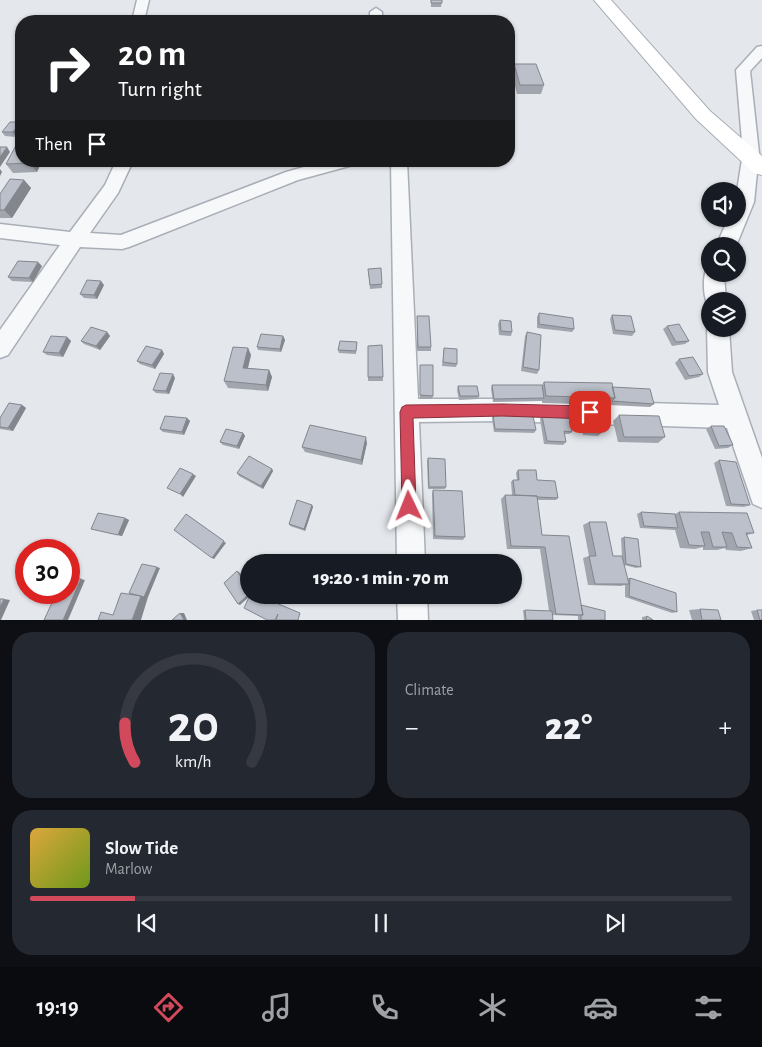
<!DOCTYPE html>
<meta charset="utf-8">
<style>
body{margin:0;font-family:"Alegreya Sans",sans-serif;background:#242831;color:#f1f3f6;height:100vh;display:flex;flex-direction:column;font-size:19px;white-space:nowrap}
*{box-sizing:border-box;margin:0}
p{font-size:16px;color:#9ea1a6}
.icon{flex:none;width:28px;height:28px;fill:none;stroke:currentColor;stroke-width:2;stroke-linecap:round;stroke-linejoin:round}
.map{position:relative;height:620px;overflow:hidden}
.side{display:flex;flex-direction:column;gap:12px;padding:12px;background:#0d0f14;flex:1}
.side>*{flex:none}
.guide{position:absolute;left:15px;top:15px;width:500px;height:152px;border-radius:20px;box-shadow:0 1px 4px #0004;background:#202124;color:#fff;overflow:hidden}
.controls{position:absolute;left:701px;top:182px;display:grid;gap:10px}
.controls a{display:grid;place-items:center;width:45px;height:45px;border-radius:50%;background:#171b24;box-shadow:0 1px 4px #0004;font-size:25px}
.speed{position:absolute;left:15px;top:539px;display:flex;gap:10px;font-size:25px;font-weight:700;text-align:center}
.speed>*{display:grid;place-content:center;width:65px;height:65px;border-radius:50%;background:#171b24;box-shadow:0 1px 4px #0004;line-height:1}
.speed .limit{border:8px solid #d22;background:#fff;color:#111}
.pin{position:absolute;display:grid;place-items:center;width:42px;height:42px;color:#fff;margin:-21px;border-radius:10px;box-shadow:0 2px 8px #0006}
.me{position:absolute;width:55px;margin:-28px;rotate:358deg;stroke-linejoin:round;filter:drop-shadow(0 0 4px #0008)}
.turn{display:flex;align-items:center;gap:18px;height:105px;padding:0 20px;font-size:22px}
.turn .icon{width:65px;height:65px;stroke-width:2.5}
.turn b{display:block;font-size:35px;line-height:42px}
.then{display:flex;align-items:center;height:48px;padding:0 20px;background:#0003;gap:10px;font-size:19px}
.big{font-size:38px;font-weight:800;line-height:1.1}
.side .tile{flex:1;display:flex;flex-direction:column;justify-content:center;gap:8px;min-width:0;padding:0 18px;border-radius:20px;background:#242831}
.side .dial{align-items:center;gap:0}
.dial svg{height:130px;overflow:visible;fill:none;stroke:#363941;stroke-width:7;stroke-linecap:round;text-anchor:middle}
.dial text{fill:#f1f3f6;stroke:none}
.song{display:flex;align-items:center;gap:15px}
.cover{width:60px;height:60px;border-radius:8px;background:linear-gradient(135deg,hsl(40 70% 55%),hsl(80 70% 35%))}
.played{height:5px;border-radius:2px;background:linear-gradient(90deg,#d1495b 15%,#363941 15%)}
.keys{display:flex;justify-content:space-around;direction:ltr}
.heat{display:flex;justify-content:space-between;align-items:center;font-size:28px;direction:ltr}
.side .tiles{flex:1;display:grid;gap:12px;grid-template-columns:1fr 1fr}
.tile:last-child{grid-column:span 2}
.trip{position:absolute;left:240px;top:554px;width:282px;height:50px;border-radius:25px;background:#171b24;box-shadow:0 1px 4px #0004;font-weight:800;line-height:50px;text-align:center}
.menu{display:flex;height:80px;justify-content:space-around;align-items:center;background:#090b0e;color:#9ea1a6}
.menu .icon{width:35px;height:35px}
.menu .current{color:#d1495b}
.menu b{font-size:22px;color:#f1f3f6}
.map>svg:first-child{display:block}
.lines{fill:none;stroke-linecap:round;stroke-linejoin:round}
.street-casing{stroke:#a9aeb7;stroke-width:3}
.secondary-casing{stroke:#a9aeb7;stroke-width:2}
.street{fill:#f7f8fa;fill-rule:evenodd}
.secondary{fill:#fff;fill-rule:evenodd}
.wall{fill:#a1a5ae}
.shaded-wall{fill:#83868d}
.building{fill:#bbc0ca;stroke:#83868d}
.route{fill:#d1495b;stroke:#882f3b}
</style>
<div class="map">
<svg width="762" height="620" viewBox="0 0 762 620">
<rect width="100%" height="100%" fill="#e4e7ec"/>
<g class="lines">
<!-- street casing -->
<g class="street-casing">
<path id="street" d="M137 0H149L144 21H132Z
M376 8 382 12V21H370V12Z
M762 46V58L750 71 759 153 754 202 736 246H716L728 219H738L737 191 743 153 736 70 757 47Z
M116 161H133L118 193 90 233 121 235 286 172 325 161H355L353 165 298 180 129 247 122 249 80 247 8 355 0 358V330L60 245 0 238V224L70 232 105 185Z
M391 161H407L418 399H502L719 405 708 372 707 329 710 323V329H729L732 372 762 458V508L753 504 727 428 502 421 419 422 425 562H397Z
M710 267V274H724L726 301H710V308C703 300 702 278 707 268Z
M397 595H427L428 620H398Z"/>
</g>
<!-- secondary casing -->
<g class="secondary-casing">
<path id="secondary" d="M594 0H611L710 111 762 156V175L754 173 696 119Z"/>
</g>
<!-- street -->
<use href="#street" class="street"/>
<!-- secondary -->
<use href="#secondary" class="secondary"/>
</g>
<!-- wall -->
<path class="wall" d="M431 0H442L441 7H431Z
M514 64 544 85 541 94H517L512 73Z
M21 122V130L16 137 5 136 2 132Z
M21 161H42L37 172 13 173 6 164Z
M24 180 31 188 12 218H0V194Z
M42 266 33 282 12 281 8 277Z
M368 269 382 284V288L370 289Z
M104 285 97 299 84 298 80 294Z
M539 313 574 329 572 332 537 328V317Z
M612 315 635 332 632 336 613 334 610 319Z
M417 316 431 347V351H417Z
M500 320 512 332 511 336 499 335 498 324Z
M667 326 689 341 685 344 672 346 663 329Z
M107 332 110 336 100 350 84 344 81 341Z
M527 332 539 370 537 374 521 371 525 336Z
M283 336 285 340 281 352 258 350 257 347Z
M67 337 71 341 63 357 47 355 43 352Z
M357 342 356 354 339 353 338 350Z
M382 345 383 381H368V346Z
M248 348 251 355 248 368 269 370 272 377 268 391 228 388 224 381Z
M444 348 457 364 456 367 442 366Z
M162 350 164 354 155 369 140 364 137 361Z
M679 359 703 374 699 377 685 380 675 363Z
M420 365 433 396 432 399H420Z
M175 378 169 394 156 393 153 390Z
M544 382 612 387 654 404 650 407 609 405 542 403V401L493 402 491 389 492 385H542Z
M458 386 479 396 478 399 459 400 457 390Z
M22 405 26 408 13 431 0 429V418Z
M493 415 536 430 534 433 494 432 492 418Z
M619 415 665 437 658 443 618 442 613 421Z
M542 416 572 432 569 434H564L566 442 563 445 544 444 540 419Z
M187 418 190 421 184 435 163 432 160 429Z
M584 422 601 433 598 436 583 435 581 425Z
M711 426 733 445 728 448 715 449 706 429Z
M243 433 245 436 239 449 223 445 220 442Z
M367 443 362 465 305 452 302 447Z
M428 458 446 487 445 489H428L427 461Z
M719 460 750 505 744 507 726 506 714 463Z
M272 469 273 471 263 489 239 476 237 473Z
M518 470 537 480 558 498 556 500H537L542 535 581 605 605 620H578V616L552 615 553 620H524L523 610 549 611 540 549H507L501 499 505 495H512L511 482 513 480H517L516 473Z
M433 490 465 537 463 540 433 539 432 494Z
M312 505 313 507 305 531 290 526 289 524Z
M641 512 675 514 679 512 754 533 747 535 752 548 741 551 726 550 725 548 717 550H703V547L695 549 680 548 675 530 640 528 637 514Z
M125 518 129 520 122 536 95 530 91 529Z
M589 522 613 556H622L621 538 624 537 641 567 636 568 624 565 627 578H630L677 612 672 613 625 597V585L621 586 588 585 583 558 589 556 583 525Z
M700 609 721 620H692L689 610Z
M757 610 762 620H754L751 611Z
M647 616 653 620H642V617Z"/>
<!-- shaded-wall -->
<path class="shaded-wall" d="M21 122V130L16 137 13 132Z
M7 147 10 152 0 167V157Z
M31 161H42L37 172 30 163Z
M0 169 2 172 0 176Z
M24 180 31 188 12 218 4 210Z
M38 262 42 266 33 282 29 278Z
M101 281 104 285 97 299 94 295Z
M107 332 110 336 100 350 96 346Z
M283 336 285 340 281 352 280 349Z
M67 337 71 341 63 357 59 353Z
M248 348 251 355 246 375 243 368Z
M162 350 164 354 155 369 152 365Z
M269 370 272 377 268 391 266 385Z
M173 374 175 378 169 394 166 391Z
M22 405 26 408 13 431 8 428Z
M187 418 190 421 184 435 182 432Z
M243 433 245 436 239 449 237 446Z
M366 437 367 443 362 465 361 460Z
M272 469 273 471 263 489 261 486Z
M193 474 196 476 183 497 180 494Z
M312 505 313 507 305 531 304 529Z
M186 514 226 543 214 559 212 558Z
M125 518 129 520 122 536 118 535Z
M157 567 160 568 148 597 141 620H132L141 596Z
M237 571 239 572 249 587V589Z
M81 579 85 580 68 620H63Z
M249 594 251 595 240 605 238 604Z
M4 599 10 600 1 620H0V607Z
M180 613H184L187 620H184Z"/>
<!-- building -->
<path class="building" d="M431 0H442V3H431Z
M514 64H536L544 85H520Z
M10 122H21L13 132H2Z
M21 136V161H31L30 163 6 164Z
M0 147H7L0 157Z
M10 179 24 180 4 210H0V194Z
M18 261 38 262 29 278 8 277Z
M381 268 382 284 370 285 368 269Z
M87 280 101 281 94 295 80 294Z
M539 313 573 318 574 329 539 324Z
M612 315 631 316 635 332 615 330Z
M417 316H429L431 347H418Z
M500 320 511 321 512 332 501 331Z
M679 324 689 341 676 342 667 326Z
M91 327 107 332 96 346 81 341Z
M527 332 541 335 539 370 523 367Z
M261 334 283 336 280 349 257 347Z
M51 336 67 337 59 353 43 352Z
M340 341 357 342 356 351 338 350Z
M382 345 383 377H368V346Z
M146 346 162 350 152 365 137 361Z
M233 347 248 348 243 368 269 370 266 385 224 381Z
M444 348 457 349V364L443 362Z
M693 357 703 374 689 376 679 359Z
M420 365H433V396L420 395Z
M160 373 173 374 166 391 153 390Z
M544 382 612 383 615 398 546 396Z
M492 385H542L544 398 494 399Z
M458 386H477L479 396H460Z
M612 387 650 389 654 404 612 401 615 398Z
M9 403 22 405 8 428 0 427V418Z
M493 415 533 416 536 430 495 429Z
M619 415 659 416 665 437H624Z
M165 416 187 418 182 432 160 429Z
M542 416 569 417 572 432 564 431 566 442 547 441Z
M584 422 599 423 601 433 585 432Z
M310 425 366 437 361 460 302 447Z
M711 426H724L733 445 719 446Z
M226 429 243 433 237 446 220 442Z
M249 456 272 469 261 486 237 473Z
M428 458 445 459 446 487H429Z
M719 460 736 462 750 505 731 504Z
M180 468 193 474 180 494 167 488Z
M518 470H536L537 480 555 481 558 498 537 497V496L515 495 513 480H519Z
M433 490 462 491 465 537 435 536Z
M505 495 537 496 542 535 569 536 583 615 556 614 545 547 511 546Z
M297 500 312 505 304 529 289 524Z
M641 512 675 514 678 528 644 526Z
M679 512 747 513 754 533H746L752 548 737 547 732 533 722 532 727 547H713L709 532H701L705 546 689 545Z
M98 513 125 518 118 535 91 529Z
M186 514 224 541 212 558 174 530Z
M589 522H606L613 556H622L629 584H595L589 556H596Z
M624 537 638 539 641 567 626 564Z
M142 564 157 567 144 597 129 593Z
M237 571 249 589V594L238 604 224 583Z
M69 577 81 579 63 620H44L57 592H69Z
M630 578 676 593 677 612 629 596Z
M121 593 141 596 132 620H98L101 612 113 615Z
M250 595H257L300 613 298 620H276L278 614 275 620H267L244 608Z
M0 599H4L0 607Z
M581 605 605 611V620H581V615H583Z
M700 609 718 610 721 620H702Z
M525 610 552 611 553 620H526Z
M757 610H762V620H760Z
M180 613 184 620H172Z
M647 616 653 620H646Z"/>
<!-- route -->
<path class="route" d="M502 404 590 406 594 408 596 412 594 417 590 419 502 416 413 418 416 506 414 511 409 513 404 511 402 506 400 412 402 407 406 405Z"/>
</svg>
<div class="controls">
<a><svg class="icon" aria-label="sound" viewBox="0 0 24 24"><path d="M4 9h4l5-4v14l-5-4H4zM17 9q2 3 0 6"/></svg></a>
<a><svg class="icon" aria-label="search" viewBox="0 0 24 24"><circle cx="10" cy="10" r="6"/><path d="M15 15l6 6"/></svg></a>
<a><svg class="icon" aria-label="layers" viewBox="0 0 24 24"><path d="M12 4l9 5-9 5-9-5zM3 14l9 5 9-5"/></svg></a>
</div>
<div class="speed"><div class="limit">30</div></div>
<div class="pin" style="left:590px;top:412px;background:#d93025"><svg class="icon" aria-label="arrive" viewBox="0 0 24 24"><path d="M6 21V4h12l-3 4 3 4H6"/></svg></div>
<svg class="me" style="left:409px;top:506px" viewBox="-20 -20 40 40"><path d="M0-17L14 15 0 8-14 15z" fill="#d1495b" stroke="#fff" stroke-width="4"/></svg>
<div class="trip">19:20 · 1 min · 70 m</div>
<div class="guide">
<div class="turn"><svg class="icon" aria-label="right" viewBox="0 0 24 24"><path d="M7 20v-9h11M14 6l5 5-5 5"/></svg><div><b>20 m</b>Turn right</div></div>
<div class="then">Then<svg class="icon" aria-label="arrive" viewBox="0 0 24 24"><path d="M6 21V4h12l-3 4 3 4H6"/></svg></div>
</div>
</div>
<section class="side">
<div class="tiles">
<div class="tile dial"><svg viewBox="0 0 100 80">
<path d="M14 69A42 42 0 1 1 86 69"/>
<path d="M14 69A42 42 0 0 1 8 45" stroke="#d1495b"/>
<text x="50" y="56" font-size="32" font-weight="700">20</text>
<text x="50" y="72" font-size="11">km/h</text>
</svg></div>
<div class="tile"><p>Climate</p>
<div class="heat"><a>−</a><b class="big">22°</b><a>+</a></div>
</div>
<div class="tile">
<div class="song"><i class="cover"></i><div><b>Slow Tide</b><p>Marlow</p></div></div>
<div class="played"></div>
<div class="keys"><svg class="icon" aria-label="previous" viewBox="0 0 24 24"><path d="M18 5L8 12l10 7zM5 5v14"/></svg><svg class="icon" aria-label="pause" viewBox="0 0 24 24"><path d="M8 5v14M16 5v14"/></svg><svg class="icon" aria-label="next" viewBox="0 0 24 24"><path d="M6 5l10 7-10 7zM19 5v14"/></svg></div>
</div>
</div>
</section>
<nav class="menu">
<b>19:19</b>
<svg class="icon current" aria-label="directions" viewBox="0 0 24 24"><path d="M12 3l9 9-9 9-9-9zM9 14v-3h6M13 9l2 2-2 2"/></svg>
<svg class="icon" aria-label="music" viewBox="0 0 24 24"><path d="M9 18V5l10-2v13"/><circle cx="6" cy="18" r="3"/><circle cx="16" cy="16" r="3"/></svg>
<svg class="icon" aria-label="phone" viewBox="0 0 24 24"><path d="M5 4h4l2 5-3 2q2 4 5 5l2-3 5 2v4C11 20 4 13 5 4z"/></svg>
<svg class="icon" aria-label="climate" viewBox="0 0 24 24"><path d="M12 3v18M4 7l16 10M4 17L20 7"/></svg>
<svg class="icon" aria-label="car" viewBox="0 0 24 24"><path d="M5 17H2v-5l4-1 3-4h7l3 4 3 1v5h-3M9 17h6M6 11h13"/><circle cx="7" cy="17" r="2"/><circle cx="17" cy="17" r="2"/></svg>
<svg class="icon" aria-label="filters" viewBox="0 0 24 24"><path d="M4 7h16M4 17h16"/><circle cx="9" cy="7" r="2"/><circle cx="15" cy="17" r="2"/></svg>
</nav>
